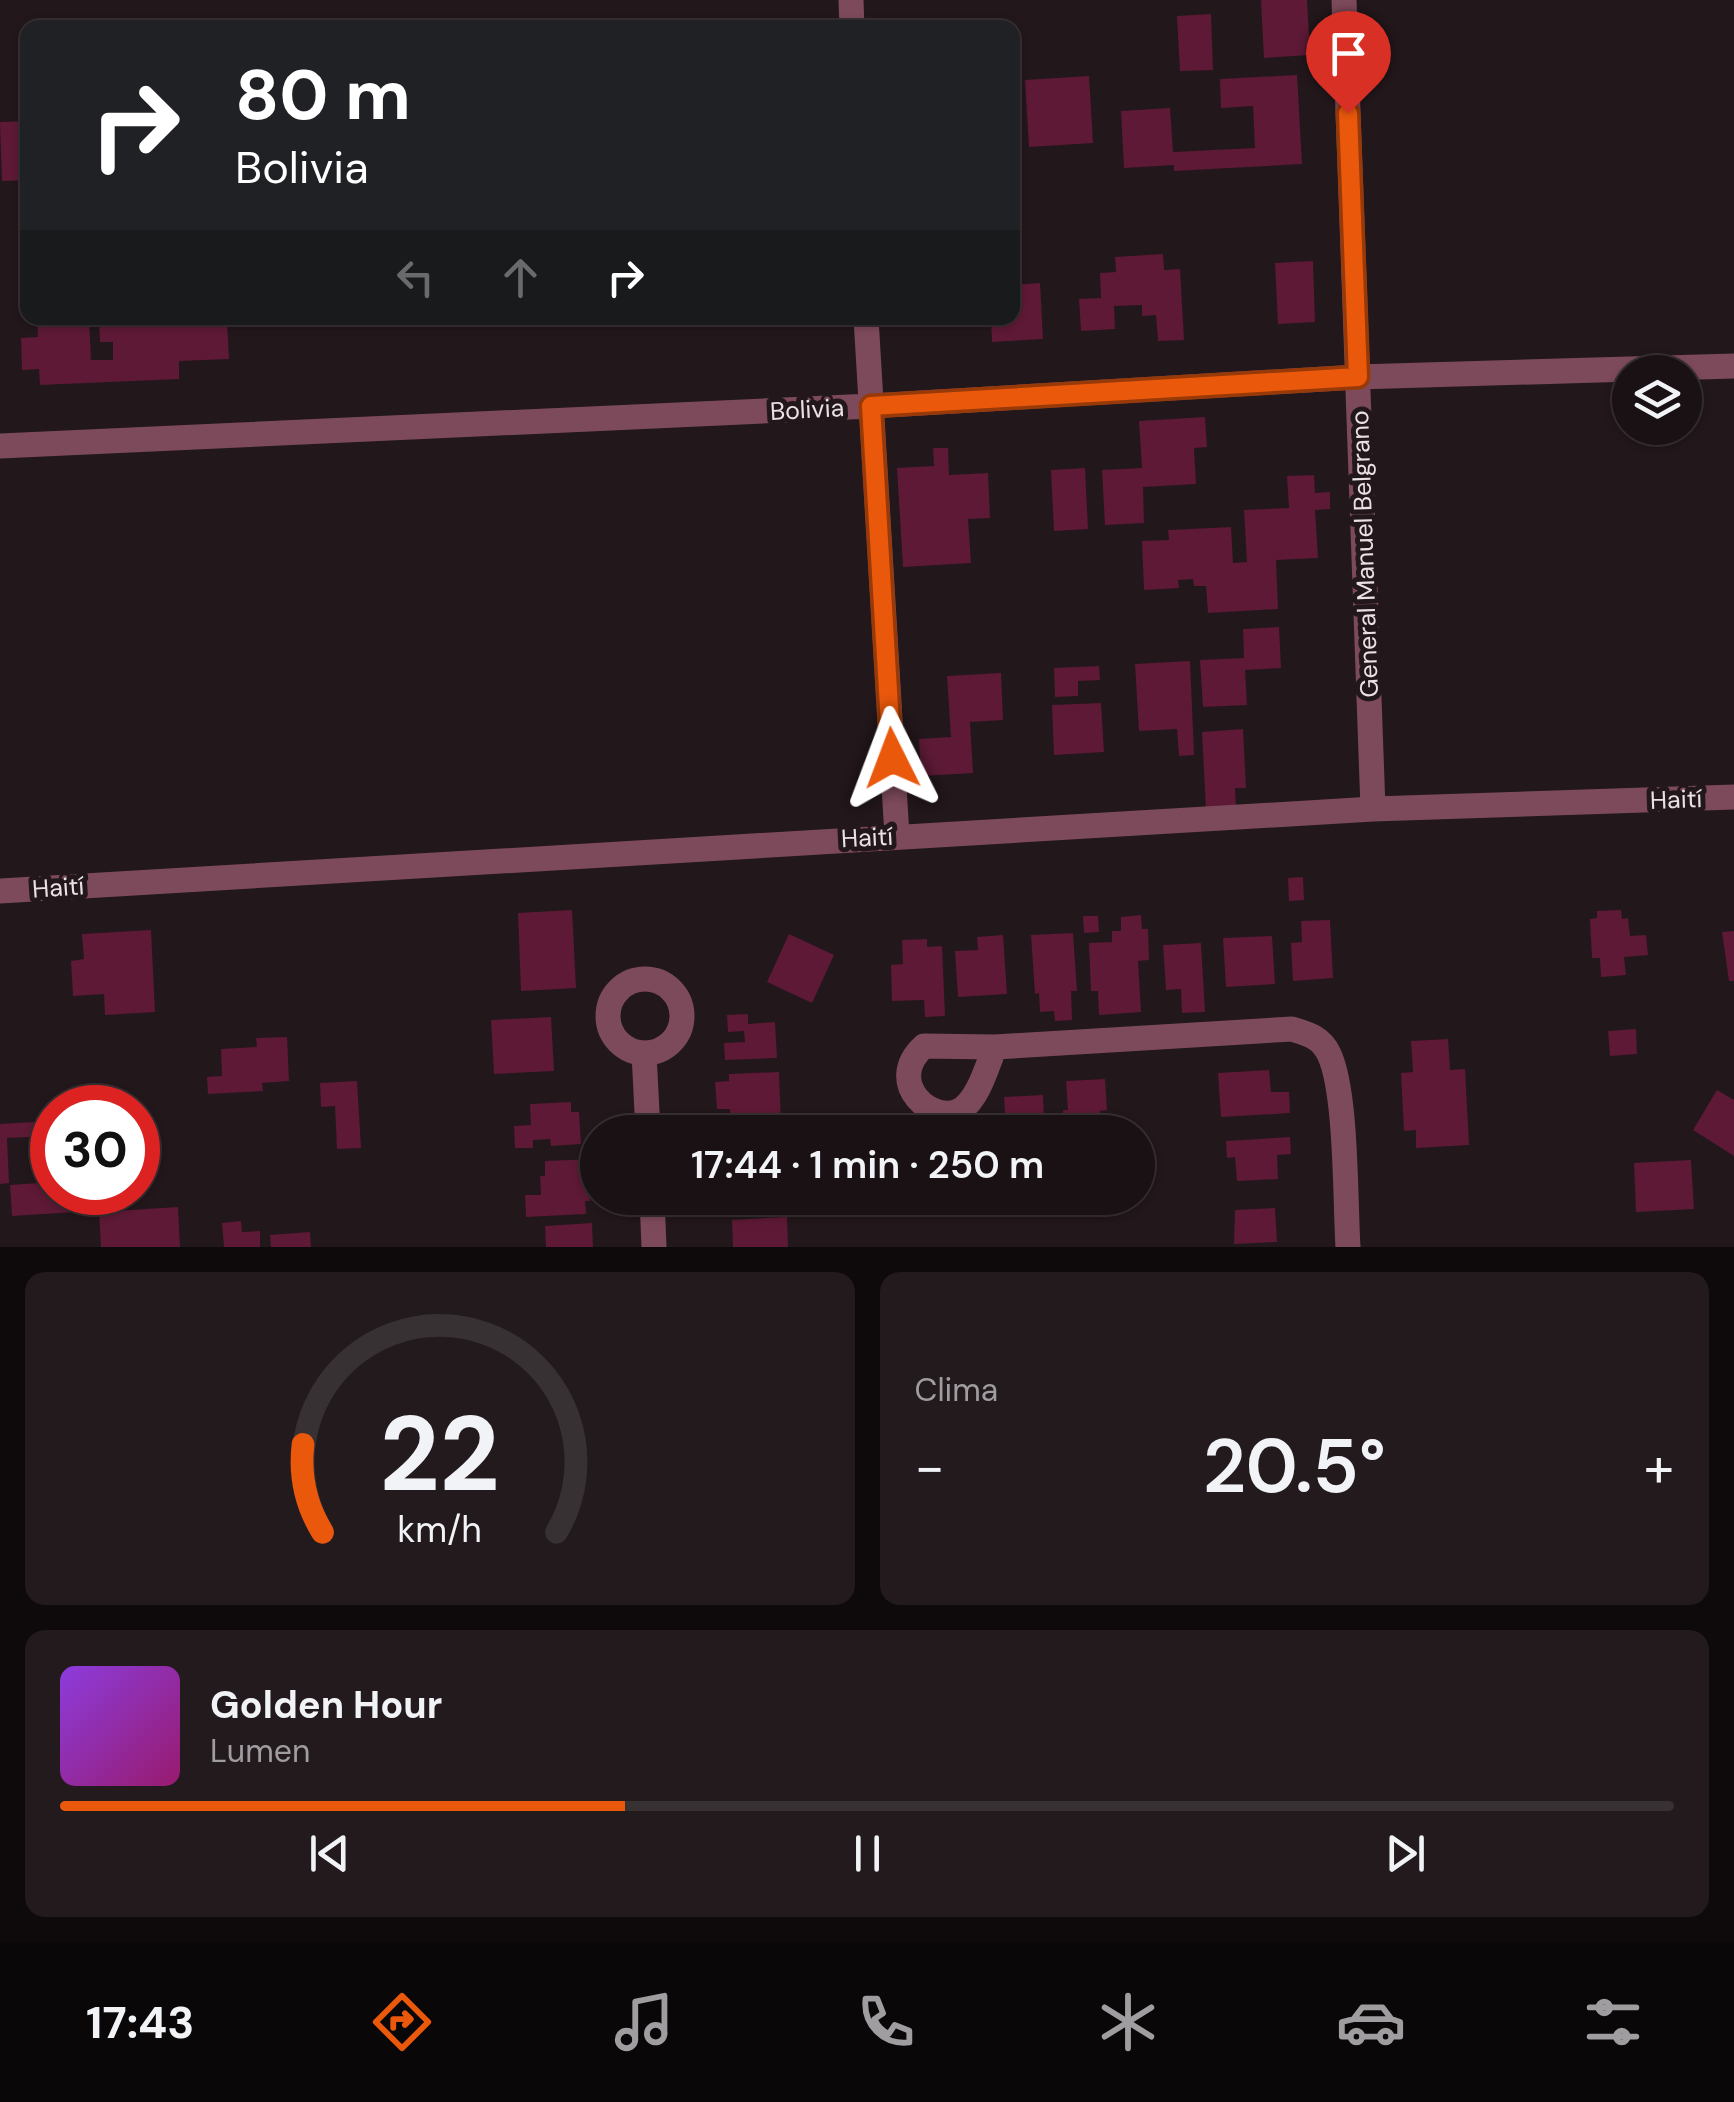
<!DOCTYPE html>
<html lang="es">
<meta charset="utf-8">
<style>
body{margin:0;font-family:"DM Sans",sans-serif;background:#231a1d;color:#f1f3f6;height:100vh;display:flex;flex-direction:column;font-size:38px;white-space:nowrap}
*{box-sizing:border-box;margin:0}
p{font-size:32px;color:#9f9da0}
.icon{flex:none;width:55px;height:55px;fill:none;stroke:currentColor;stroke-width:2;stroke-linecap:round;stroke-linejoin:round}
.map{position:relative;height:1247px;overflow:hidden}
.details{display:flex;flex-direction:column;gap:25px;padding:25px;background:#0e090b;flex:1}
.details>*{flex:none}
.top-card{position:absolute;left:20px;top:20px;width:1000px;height:305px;border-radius:20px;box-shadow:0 2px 8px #0004,0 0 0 2px #383134;background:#202124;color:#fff;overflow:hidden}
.tools{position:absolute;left:1612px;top:355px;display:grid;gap:20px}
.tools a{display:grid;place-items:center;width:90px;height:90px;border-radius:50%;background:#1a1114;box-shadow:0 2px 8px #0004,0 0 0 2px #383134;font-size:50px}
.speed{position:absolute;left:30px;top:1085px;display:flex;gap:20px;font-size:50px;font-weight:700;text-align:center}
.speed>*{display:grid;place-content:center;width:130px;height:130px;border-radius:50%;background:#1a1114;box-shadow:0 2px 8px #0004,0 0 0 2px #383134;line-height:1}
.speed .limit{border:15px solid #d22;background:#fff;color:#111}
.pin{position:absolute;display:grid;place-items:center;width:85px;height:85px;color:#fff;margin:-102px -42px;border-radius:50% 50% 50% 0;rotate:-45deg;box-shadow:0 0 10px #0007}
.pin .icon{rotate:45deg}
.me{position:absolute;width:110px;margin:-55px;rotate:357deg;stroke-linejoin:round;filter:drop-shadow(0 0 8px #0008)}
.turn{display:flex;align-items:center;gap:35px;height:210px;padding:0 50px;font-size:45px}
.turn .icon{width:130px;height:130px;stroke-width:2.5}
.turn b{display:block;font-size:70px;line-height:85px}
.lanes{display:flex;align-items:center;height:95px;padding:0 50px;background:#0003;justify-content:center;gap:50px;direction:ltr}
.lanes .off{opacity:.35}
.big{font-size:75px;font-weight:600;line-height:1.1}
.details .tile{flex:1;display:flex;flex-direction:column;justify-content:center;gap:15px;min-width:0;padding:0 35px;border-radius:20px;background:#231a1d}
.details .dial{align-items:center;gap:0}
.dial svg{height:260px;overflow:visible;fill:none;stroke:#383134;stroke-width:7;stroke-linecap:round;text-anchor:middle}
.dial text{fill:#f1f3f6;stroke:none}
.song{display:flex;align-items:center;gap:30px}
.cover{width:120px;height:120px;border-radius:15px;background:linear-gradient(135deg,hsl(270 70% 55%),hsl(320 70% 35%))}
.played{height:10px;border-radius:5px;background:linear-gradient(90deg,#ea580c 35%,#383134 35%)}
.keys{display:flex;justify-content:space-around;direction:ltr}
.heat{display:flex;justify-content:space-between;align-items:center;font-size:55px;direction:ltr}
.details .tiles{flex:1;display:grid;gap:25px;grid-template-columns:1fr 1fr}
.tile:last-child{grid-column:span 2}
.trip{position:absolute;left:580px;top:1115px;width:575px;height:100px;border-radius:50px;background:#1a1114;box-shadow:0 2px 8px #0004,0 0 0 2px #383134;font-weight:600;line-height:100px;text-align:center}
.tab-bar{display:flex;height:160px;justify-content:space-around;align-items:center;background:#0a0708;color:#9f9da0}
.tab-bar .icon{width:70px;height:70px}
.tab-bar .active{color:#ea580c}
.tab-bar b{font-size:45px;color:#f1f3f6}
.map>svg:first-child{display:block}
.building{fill:#5d1935}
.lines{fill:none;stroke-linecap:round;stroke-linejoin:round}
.minor{stroke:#7d4a5b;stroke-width:25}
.route-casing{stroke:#983908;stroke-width:25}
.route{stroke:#ea580c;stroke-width:18}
.labels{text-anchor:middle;stroke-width:10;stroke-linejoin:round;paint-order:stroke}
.street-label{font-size:25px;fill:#e9e1e3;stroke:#22171b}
</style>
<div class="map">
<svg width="1734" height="1247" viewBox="0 0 1734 1247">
<rect width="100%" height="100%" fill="#22171b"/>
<!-- building -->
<path class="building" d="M1261 0H1307L1310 55 1264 58Z
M1211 14 1213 70 1180 71 1177 16Z
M1297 75 1302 164 1174 171V165L1124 168 1121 111 1170 108 1173 152 1255 148 1253 106 1221 108 1220 79Z
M1089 76 1093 143 1029 147 1025 80Z
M28 121V180L2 181 0 122Z
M1163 254 1164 270 1180 269 1184 340 1158 341 1156 315 1142 316V305L1114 306 1115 329 1081 331 1079 299 1101 298 1100 273 1116 272 1115 257Z
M1313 261 1315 322 1278 324 1275 263Z
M1040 283 1043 339 992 342 991 318H1012V285Z
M37 318H89L91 360H113V342H100L99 318H208V321H227L229 359 179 361V379L40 385 39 369 22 370 21 338 38 337Z
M1205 417 1207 447 1194 448 1196 484 1143 487 1144 523 1105 525 1102 470 1142 468 1139 421Z
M933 448H948L949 475 988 473 990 518 968 519 971 563 903 567 897 468 934 466Z
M1085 468 1088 529 1054 531 1051 470Z
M1314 475 1315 493 1330 492V509L1315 510 1318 558 1276 560 1278 609 1208 613 1206 586H1194L1193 579 1178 580 1179 588 1144 590 1142 541 1169 540 1168 530 1231 527 1233 563 1247 562 1244 510 1289 508 1287 476Z
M1279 627 1281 668 1245 670 1247 705 1203 707 1200 660 1244 658 1243 629Z
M1190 661 1194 755 1179 756 1177 729 1139 731 1135 664Z
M1099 666 1100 680 1078 681V696L1055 697 1054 668Z
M1001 673 1003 720 970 722 973 773 921 776 919 739 951 737 947 676Z
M1101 703 1104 752 1054 755 1052 705Z
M1243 729 1246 788H1235L1236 808 1206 810 1202 732Z
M1303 877 1304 900 1289 901 1288 878Z
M572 910 576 988 521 991 518 913Z
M1621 910 1622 919 1628 918 1630 936 1646 935 1648 955 1624 957 1626 975 1601 977 1600 958H1592L1590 919 1597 918V911Z
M1141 915 1142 929H1148L1149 960 1138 961 1141 1012 1099 1015 1098 991H1091L1089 943 1112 942V931H1121V917Z
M1083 916H1098L1099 932 1084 933Z
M1330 920 1333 978 1293 981 1291 943 1302 942 1301 921Z
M151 930 155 1012 105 1015 104 994 73 996 71 961 84 959 82 934Z
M1734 931V981H1729L1722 932Z
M1073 933 1077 991H1071L1072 1020 1055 1021 1054 1011 1040 1012 1039 993 1035 994 1031 935Z
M789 934 834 955 812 1003 767 982Z
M1003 935 1007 994 958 997 955 951 978 950 977 937Z
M1272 936 1275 984 1226 987 1223 938Z
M927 939V947L942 946 945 1016 925 1017 924 1000 892 1001 891 965 903 964 902 940Z
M1201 943 1205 1012 1182 1013 1181 989 1166 990 1163 945Z
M748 1014V1024L775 1022 777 1058 725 1060 724 1043 745 1042 744 1031 728 1032 727 1015Z
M551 1017 554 1071 494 1074 491 1020Z
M1636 1029 1637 1054 1610 1056 1608 1031Z
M287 1037 289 1081 262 1083 263 1091 208 1094 207 1077 222 1076 221 1049 257 1047 256 1038Z
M1448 1039 1450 1070 1465 1069 1469 1145 1416 1148V1130L1404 1131 1401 1073 1413 1072 1411 1041Z
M1269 1070 1271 1092H1289L1290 1113 1221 1117 1218 1073Z
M779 1072 781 1127 765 1128 766 1132 731 1130 730 1109H717L715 1082 729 1081V1074Z
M1105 1079 1107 1110 1100 1111 1101 1132H1064L1063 1110H1068L1066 1081Z
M357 1081 361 1148 337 1149 335 1106 321 1107 320 1083Z
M1717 1090 1734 1100V1156L1693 1130Z
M1043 1095 1044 1121 1035 1122 1036 1132H994V1128L1006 1127 1004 1097Z
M571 1102V1112H579L581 1144 551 1146 550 1139 533 1140V1148H515L514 1126 531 1125 530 1104Z
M52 1121V1136L7 1138 9 1183 0 1184V1124Z
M1290 1137 1291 1154 1277 1155 1278 1179 1237 1181 1235 1157 1227 1158 1226 1141Z
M595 1159 596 1183H589L590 1201H585L586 1214 526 1217 525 1195H541L540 1176H545V1161Z
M1691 1160 1694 1209 1636 1212 1634 1163Z
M52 1182V1192H90L91 1211 12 1216 10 1185Z
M178 1207 180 1247H101L99 1212Z
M1275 1208 1277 1242 1234 1244 1235 1210Z
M787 1217 788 1247H733L732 1220Z
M241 1221 242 1232 260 1231V1247H224L222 1223Z
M592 1223 593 1247H546L545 1226Z
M310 1232 311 1247H271L270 1235Z"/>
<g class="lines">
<!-- minor -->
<path class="minor" d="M851 0 852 28
M1344 0 1373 809
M866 318 897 836
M0 446 871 406 1357 377 1734 366
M0 891 1373 809 1734 797
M608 1016a37 37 0 1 1 74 0a37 37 0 1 1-74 0Z
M995 1047C987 1066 979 1097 962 1109 934 1127 883 1083 924 1046L995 1047 1292 1029C1308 1034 1321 1037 1329 1054 1347 1092 1345 1200 1348 1247
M644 1053 648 1132
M652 1198 654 1247"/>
</g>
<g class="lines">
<!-- route casing -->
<g class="route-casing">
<path id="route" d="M892 758 871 406 1358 377 1348 113"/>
</g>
<!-- route -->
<use href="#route" class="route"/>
</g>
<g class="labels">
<!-- street labels -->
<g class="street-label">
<text transform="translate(807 409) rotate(-3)" y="9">Bolivia</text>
<text transform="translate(1364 554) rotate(-92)" y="9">General Manuel Belgrano</text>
<text transform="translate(1676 799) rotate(-2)" y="9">Haití</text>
<text transform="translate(867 837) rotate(-3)" y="9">Haití</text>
<text transform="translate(58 887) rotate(-4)" y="9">Haití</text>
</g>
</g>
</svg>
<div class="tools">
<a><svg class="icon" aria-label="layers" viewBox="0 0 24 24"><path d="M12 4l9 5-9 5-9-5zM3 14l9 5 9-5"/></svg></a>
</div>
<div class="speed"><div class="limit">30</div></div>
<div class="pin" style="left:1348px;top:113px;background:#d93025"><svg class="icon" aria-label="arrive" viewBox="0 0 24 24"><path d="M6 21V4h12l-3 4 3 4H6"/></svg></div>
<svg class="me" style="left:892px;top:758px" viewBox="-20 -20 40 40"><path d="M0-17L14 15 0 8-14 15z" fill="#ea580c" stroke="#fff" stroke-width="4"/></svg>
<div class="trip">17:44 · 1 min · 250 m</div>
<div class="top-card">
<div class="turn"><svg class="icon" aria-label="right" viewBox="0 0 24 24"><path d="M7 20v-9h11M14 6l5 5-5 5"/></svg><div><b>80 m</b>Bolivia</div></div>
<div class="lanes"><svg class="icon off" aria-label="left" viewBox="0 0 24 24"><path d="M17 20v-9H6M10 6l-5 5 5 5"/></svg><svg class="icon off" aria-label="ahead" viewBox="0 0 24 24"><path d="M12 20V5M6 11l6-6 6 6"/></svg><svg class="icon" aria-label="right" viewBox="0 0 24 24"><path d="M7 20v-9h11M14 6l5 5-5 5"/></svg></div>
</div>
</div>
<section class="details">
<div class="tiles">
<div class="tile dial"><svg viewBox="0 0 100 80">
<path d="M14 69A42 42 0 1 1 86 69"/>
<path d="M14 69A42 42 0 0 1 8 42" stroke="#ea580c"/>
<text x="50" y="56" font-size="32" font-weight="700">22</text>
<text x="50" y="72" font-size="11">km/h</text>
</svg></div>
<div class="tile"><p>Clima</p>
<div class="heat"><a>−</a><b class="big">20.5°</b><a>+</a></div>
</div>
<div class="tile">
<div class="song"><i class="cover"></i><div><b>Golden Hour</b><p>Lumen</p></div></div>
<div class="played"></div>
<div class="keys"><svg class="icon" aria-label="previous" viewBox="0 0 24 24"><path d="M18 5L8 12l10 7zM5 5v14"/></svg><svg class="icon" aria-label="pause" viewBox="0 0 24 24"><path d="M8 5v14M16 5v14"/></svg><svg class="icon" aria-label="next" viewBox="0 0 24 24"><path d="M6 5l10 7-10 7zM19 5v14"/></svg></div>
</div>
</div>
</section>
<nav class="tab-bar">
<b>17:43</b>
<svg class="icon active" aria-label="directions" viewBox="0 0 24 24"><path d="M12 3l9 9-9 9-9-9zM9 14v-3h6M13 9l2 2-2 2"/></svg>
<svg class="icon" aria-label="music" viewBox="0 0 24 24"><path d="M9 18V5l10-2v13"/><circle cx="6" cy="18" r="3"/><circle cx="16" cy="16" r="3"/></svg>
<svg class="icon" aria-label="phone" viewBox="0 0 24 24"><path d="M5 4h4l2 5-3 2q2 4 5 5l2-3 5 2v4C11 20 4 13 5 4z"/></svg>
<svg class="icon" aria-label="climate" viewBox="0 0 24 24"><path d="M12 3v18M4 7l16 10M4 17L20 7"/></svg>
<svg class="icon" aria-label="car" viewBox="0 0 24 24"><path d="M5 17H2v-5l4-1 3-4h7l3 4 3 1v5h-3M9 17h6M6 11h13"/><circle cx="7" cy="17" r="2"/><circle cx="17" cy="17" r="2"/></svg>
<svg class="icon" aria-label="filters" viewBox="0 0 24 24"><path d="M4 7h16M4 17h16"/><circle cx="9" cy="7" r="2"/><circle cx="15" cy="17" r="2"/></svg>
</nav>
